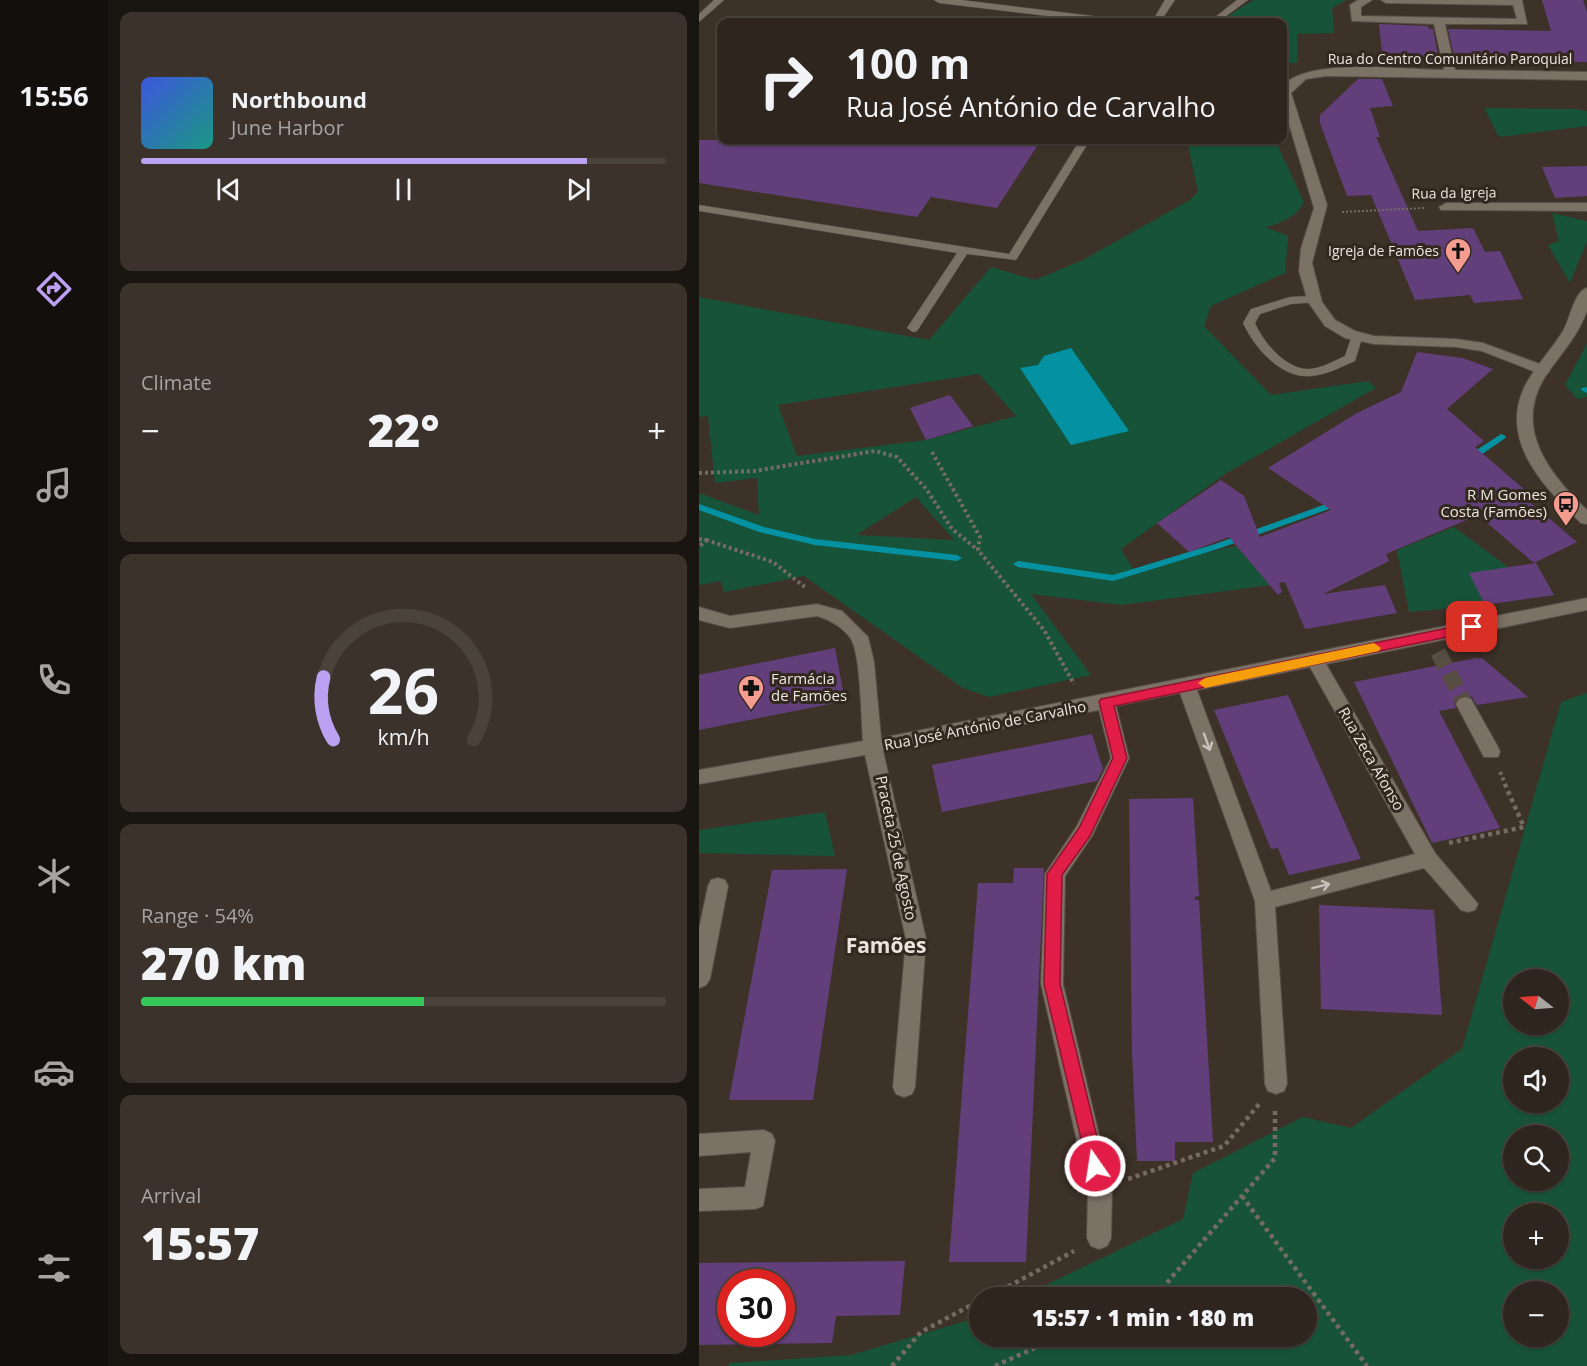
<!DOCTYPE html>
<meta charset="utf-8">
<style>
body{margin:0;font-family:"Open Sans",sans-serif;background:#3a322b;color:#f1f3f6;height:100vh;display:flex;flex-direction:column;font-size:22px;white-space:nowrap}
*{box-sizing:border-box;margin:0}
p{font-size:20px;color:#a7a5a4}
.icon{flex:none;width:33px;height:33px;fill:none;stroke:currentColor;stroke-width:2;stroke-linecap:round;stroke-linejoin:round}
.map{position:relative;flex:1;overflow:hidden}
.panel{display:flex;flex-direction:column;gap:12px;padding:12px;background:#191510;width:591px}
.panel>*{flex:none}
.hud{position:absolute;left:18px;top:18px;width:570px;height:126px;border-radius:12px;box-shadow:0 2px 4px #0004,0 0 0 2px #49433c;background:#2e261e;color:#f1f3f6;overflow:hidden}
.needle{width:39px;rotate:287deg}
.buttons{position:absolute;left:804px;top:969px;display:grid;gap:12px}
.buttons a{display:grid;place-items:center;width:66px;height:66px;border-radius:50%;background:#2e261e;box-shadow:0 2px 4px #0004,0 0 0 2px #49433c;font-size:30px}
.speed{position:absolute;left:18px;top:1269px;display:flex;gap:12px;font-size:30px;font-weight:700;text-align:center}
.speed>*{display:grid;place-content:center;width:78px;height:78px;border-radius:50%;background:#2e261e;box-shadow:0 2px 4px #0004,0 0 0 2px #49433c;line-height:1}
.speed .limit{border:9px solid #d22;background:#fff;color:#111}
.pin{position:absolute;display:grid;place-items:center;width:51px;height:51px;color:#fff;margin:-26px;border-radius:12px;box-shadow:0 3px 9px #0006}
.me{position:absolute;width:66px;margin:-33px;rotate:347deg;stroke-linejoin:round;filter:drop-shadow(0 0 4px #0008)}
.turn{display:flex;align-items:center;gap:21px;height:126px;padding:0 30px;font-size:27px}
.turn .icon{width:78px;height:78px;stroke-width:2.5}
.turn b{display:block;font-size:42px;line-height:51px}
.big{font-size:45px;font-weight:800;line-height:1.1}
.panel .card{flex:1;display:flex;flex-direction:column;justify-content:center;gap:9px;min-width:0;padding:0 21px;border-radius:12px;background:#3a322b}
.panel .dial{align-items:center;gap:0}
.dial svg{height:156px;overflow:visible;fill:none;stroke:#49433c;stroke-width:7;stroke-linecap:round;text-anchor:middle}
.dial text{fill:#f1f3f6;stroke:none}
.song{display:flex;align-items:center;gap:18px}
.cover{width:72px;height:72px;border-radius:9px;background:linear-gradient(135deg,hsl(230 70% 55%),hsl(170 70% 35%))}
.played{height:6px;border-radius:3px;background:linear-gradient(90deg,#bca0f2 85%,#49433c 85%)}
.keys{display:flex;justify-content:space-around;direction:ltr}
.heat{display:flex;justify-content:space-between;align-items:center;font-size:33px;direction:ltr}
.charge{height:9px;border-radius:4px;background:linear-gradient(90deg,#34c759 54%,#49433c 0)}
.trip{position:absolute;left:270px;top:1287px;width:348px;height:60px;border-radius:30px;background:#2e261e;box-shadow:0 2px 4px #0004,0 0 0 2px #49433c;font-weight:800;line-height:60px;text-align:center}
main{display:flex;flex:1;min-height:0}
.tabs{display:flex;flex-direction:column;width:108px;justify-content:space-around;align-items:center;background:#120f0c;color:#a7a5a4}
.tabs .icon{width:42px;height:42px}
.tabs .current{color:#bca0f2}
.tabs b{font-size:27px;color:#f1f3f6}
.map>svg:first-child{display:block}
.green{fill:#175339;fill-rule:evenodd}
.water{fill:#0492a2}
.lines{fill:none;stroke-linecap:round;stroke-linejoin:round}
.stream{fill:#0492a2;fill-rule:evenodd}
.building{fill:#623f7b;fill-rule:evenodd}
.minor-tunnel{stroke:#574d43;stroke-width:16;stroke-dasharray:16 8;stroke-linecap:butt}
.service-casing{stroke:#574f46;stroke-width:1}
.minor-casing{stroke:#574f46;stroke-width:2}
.secondary-casing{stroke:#574f46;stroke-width:2}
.path-far2{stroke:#756b62;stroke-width:2;stroke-dasharray:2 2;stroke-linecap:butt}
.path-far1{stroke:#756b62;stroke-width:4;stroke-dasharray:3 3;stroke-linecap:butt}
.path{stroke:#756b62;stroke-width:4.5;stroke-dasharray:4 4;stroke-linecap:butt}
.service{fill:#7c7165;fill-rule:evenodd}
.minor{fill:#7c7165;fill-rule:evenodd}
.secondary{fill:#7c7165;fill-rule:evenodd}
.oneway{stroke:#cac2ba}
.route{fill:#e11d48;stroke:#92132f;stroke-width:1.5}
.slow{fill:#f59e0b}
.labels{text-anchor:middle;stroke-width:6;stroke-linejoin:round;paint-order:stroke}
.far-street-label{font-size:14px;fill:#ece5df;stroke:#32281e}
.far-poi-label{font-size:14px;fill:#ece5df;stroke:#32281e;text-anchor:end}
.poi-label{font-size:15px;fill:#ece5df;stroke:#32281e;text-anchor:end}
.street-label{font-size:15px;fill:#ece5df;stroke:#32281e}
.district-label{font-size:21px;font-weight:bold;fill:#ece5df;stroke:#32281e}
</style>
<main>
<nav class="tabs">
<b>15:56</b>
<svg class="icon current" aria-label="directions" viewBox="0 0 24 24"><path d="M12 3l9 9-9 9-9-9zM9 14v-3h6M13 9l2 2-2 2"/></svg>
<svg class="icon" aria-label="music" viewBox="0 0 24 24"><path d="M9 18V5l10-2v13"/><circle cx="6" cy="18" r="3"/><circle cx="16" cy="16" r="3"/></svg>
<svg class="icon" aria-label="phone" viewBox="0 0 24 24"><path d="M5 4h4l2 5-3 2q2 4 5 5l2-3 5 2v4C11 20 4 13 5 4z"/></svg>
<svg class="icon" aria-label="climate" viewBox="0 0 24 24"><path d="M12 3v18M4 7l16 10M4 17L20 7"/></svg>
<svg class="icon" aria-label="car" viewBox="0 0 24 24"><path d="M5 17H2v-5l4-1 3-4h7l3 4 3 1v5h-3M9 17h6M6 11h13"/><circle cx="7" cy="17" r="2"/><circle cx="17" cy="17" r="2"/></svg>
<svg class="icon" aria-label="filters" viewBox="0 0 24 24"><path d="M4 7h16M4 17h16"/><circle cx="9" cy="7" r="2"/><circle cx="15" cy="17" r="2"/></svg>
</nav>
<section class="panel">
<div class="card">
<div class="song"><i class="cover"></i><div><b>Northbound</b><p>June Harbor</p></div></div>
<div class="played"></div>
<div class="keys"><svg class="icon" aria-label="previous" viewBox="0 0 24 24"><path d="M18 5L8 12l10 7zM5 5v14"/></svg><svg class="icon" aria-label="pause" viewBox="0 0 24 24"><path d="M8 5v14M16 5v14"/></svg><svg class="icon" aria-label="next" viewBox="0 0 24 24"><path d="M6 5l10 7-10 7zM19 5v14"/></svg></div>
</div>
<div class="card"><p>Climate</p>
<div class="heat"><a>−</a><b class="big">22°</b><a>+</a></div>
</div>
<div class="card dial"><svg viewBox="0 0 100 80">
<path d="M14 69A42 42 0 1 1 86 69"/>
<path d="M14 69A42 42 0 0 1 9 37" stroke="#bca0f2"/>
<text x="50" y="56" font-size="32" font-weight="700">26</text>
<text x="50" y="72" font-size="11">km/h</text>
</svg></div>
<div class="card"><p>Range · 54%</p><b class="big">270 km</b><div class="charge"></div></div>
<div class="card"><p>Arrival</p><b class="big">15:57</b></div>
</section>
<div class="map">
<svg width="888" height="1366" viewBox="0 0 888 1366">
<rect width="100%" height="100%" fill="#3d3228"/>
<!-- green -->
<path class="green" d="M554 0H647L633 8 635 33 598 34 599 62 584 65V22H520Z
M785 108 878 109 888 111V126L800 137Z
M488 140H576L605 202C597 218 582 223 566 227L589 236 586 273 512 306 505 326 572 395 669 381 677 388 526 474 422 549 434 569 537 546 571 585 423 605 332 594 392 675 290 697 264 688 105 576 25 592 22 581 0 585V493L60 515 58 478 16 483 9 416 0 417V297L230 340 292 267 336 280 384 260 491 200 499 192ZM280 374 317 416 227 440 98 456 79 405ZM217 497 255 540 159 535V534Z
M853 213 888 221V241L871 283 849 245 860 241Z
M888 343V397L878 399 866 385Z
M755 527 809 567 786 605 710 612 698 550Z
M888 693V1366H29L31 1363 152 1355 280 1317V1336H608V1298L322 1297 484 1219 494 1173 604 1117 652 1128 763 1049 862 702ZM814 980H860V1024H814ZM814 1058H860V1102H814ZM814 1136H860V1180H814ZM814 1214H860V1258H814ZM814 1292H860V1336H814Z
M126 812 136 856 0 853V830Z"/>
<!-- water -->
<path class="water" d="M372 348 430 431 372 445 321 368 339 365 345 356Z"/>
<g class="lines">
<!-- stream -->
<path class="stream" d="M888 387V393L882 390 883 388Z
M802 434 805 435 807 437 805 439 773 461H767L765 459 767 457Z
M638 500 643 503 641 505 522 548 414 581 319 567 314 564 319 561 414 575 516 544Z
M0 504 65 527 116 539 258 555 263 558 258 561 116 545 60 532 0 510Z"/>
</g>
<!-- building -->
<path class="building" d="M843 0H884L888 12V62L756 60 749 29 852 31Z
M680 24 729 26 730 29H734L740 60 734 59 735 64 684 63Z
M659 79H683L694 106 671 108 681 137H677L719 231 774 228 786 252 801 251 824 299 775 303 771 295 716 300 672 195 648 196 621 123V115Z
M0 140H342L298 208 232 197 218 217 0 183Z
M888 166V196L856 198 843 167Z
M718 352 764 358 794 369 748 409 785 441 776 447 826 490 820 493 878 542 835 563 779 515 687 554 690 561 624 594 686 585 698 613 606 629 586 582 580 583 583 592 579 595 530 537 490 552 458 523 522 480 545 496 561 537 632 510 569 468 658 413 702 392Z
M251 395 274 426 227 440 211 408Z
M837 563 855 595 786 605 770 573Z
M136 648 146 701 0 730V675Z
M777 658H783L829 697 778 705 773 697 765 695 758 698 755 703 757 708 740 711 801 828 733 843 655 682Z
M589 695 662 859 590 875 579 848 572 849 515 710Z
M393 734 404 769 398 781 243 812 233 765Z
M494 798 500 896 496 897V900H500L514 1142H476V1161H438L433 1051 430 799Z
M315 868H345L327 1262H250L279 883H314Z
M148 869 114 1100H30L73 870Z
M620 905 735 910 743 1015 622 1009Z
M206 1261 201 1315 137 1316 133 1343 0 1345V1263ZM32 1282H82V1334H32Z"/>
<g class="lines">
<!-- minor-tunnel -->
<path class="minor-tunnel" d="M739 652 766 704"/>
<!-- service casing -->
<g class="service-casing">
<path id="service" d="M15 0H25L0 22V14Z
M235 0H262L419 19 424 22H400L240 3Z
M466 0H476L461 22H453Z
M538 0H549L519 22H510Z
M381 140H391L317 260 268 254 218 331 214 332 208 328 258 253 0 211V205L310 254Z
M614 296 618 298V302L592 304 561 314 556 323C564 342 588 371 611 369 623 368 635 361 646 356L653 335H661L663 338 656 361C642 367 627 375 612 376 582 379 555 347 544 323L552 309 591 297Z"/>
</g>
<!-- minor casing -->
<g class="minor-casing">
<path id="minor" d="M659 0H673L662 7V16L818 19 814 5 687 3 682 0H823L828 24H746L756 70 888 72V80L628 76 607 79 592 93 628 205 613 263 623 302 636 320 656 331 675 336 757 339 784 343 849 367 851 370 849 373H839L783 351 757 347 675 344 646 338 626 326 609 302 600 271 602 248 615 208 584 104V86C608 57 708 70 745 70L735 24 653 21 651 5Z
M747 203H888V211L742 210 740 207Z
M888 598V610L627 664 736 853 779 904 776 910 769 912 762 910 725 868 576 907 588 1084 585 1091 577 1094 569 1091 566 1084 556 901 481 693 417 706 430 758 393 836 366 876 364 984 413 1189 412 1238 408 1246 400 1249 392 1246 388 1238 389 1189 342 984 346 874 378 826 412 758 400 710 184 751 227 939 216 1087 213 1094 205 1097 197 1094 194 1087 207 939 166 755 0 784V770L164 741C162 719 162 656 152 639 145 628 130 619 118 616L31 628 0 620V607L31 616 118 604 143 611 169 637 175 662 182 738ZM611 667 716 854 572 891 498 690Z
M766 697 772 699 799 747 801 752 799 757H785L757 704 760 699Z
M19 878 26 880 29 886 11 979 7 985 0 988V929L9 886 12 880Z
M65 1130 73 1134 76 1141 64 1206 56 1209 0 1211V1189L46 1187 52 1152 0 1156V1134Z"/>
</g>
<!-- secondary casing -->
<g class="secondary-casing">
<path id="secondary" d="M888 288V311L885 318C876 340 859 357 846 377 814 428 850 474 888 510V524L882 523C846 488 800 442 825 388 835 367 852 351 864 331 871 320 875 291 888 288Z"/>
</g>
<!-- path-far2 -->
<path class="path-far2" d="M643 212 725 208"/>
<!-- path-far1 -->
<path class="path-far1" d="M233 452 281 537 279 550 345 630 375 684
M0 473 55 471 176 451 198 457 228 490 253 529 279 550
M0 539 7 540 0 547
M7 540 74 562 107 588
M801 772 805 781"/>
<!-- path -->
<path class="path" d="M750 843 825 827 804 780
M429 1179 525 1146 561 1103
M543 1196 668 1366
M288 1298 375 1251
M450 1298 459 1293 576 1158V1109
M193 1366 222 1332 280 1301
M296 1366 362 1336"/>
<!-- service -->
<use href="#service" class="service"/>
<!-- minor -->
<use href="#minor" class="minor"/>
<!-- secondary -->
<use href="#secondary" class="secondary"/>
</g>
<!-- one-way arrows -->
<defs><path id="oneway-shaft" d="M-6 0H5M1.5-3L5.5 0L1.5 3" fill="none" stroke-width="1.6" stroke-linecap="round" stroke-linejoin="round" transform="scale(1.5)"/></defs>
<g class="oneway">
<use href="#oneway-shaft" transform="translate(508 742) rotate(70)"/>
<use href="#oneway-shaft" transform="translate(622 886) rotate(-14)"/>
</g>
<!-- route -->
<path class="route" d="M773 623 779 627 777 631 415 706 428 758 391 836 363 875 361 984 405 1166 402 1172 396 1174 390 1172 345 984 348 874 380 828 414 758 400 702 402 699Z"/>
<!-- slow -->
<path class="slow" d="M675 643 682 648 680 651 506 688 499 683 506 678Z"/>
<!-- icons -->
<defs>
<g id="church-pin" transform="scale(1.35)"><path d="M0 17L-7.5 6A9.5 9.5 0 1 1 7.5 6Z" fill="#f59c91" stroke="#32281e"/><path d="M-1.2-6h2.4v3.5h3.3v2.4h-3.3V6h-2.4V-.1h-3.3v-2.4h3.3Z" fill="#111"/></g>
<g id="bus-pin" transform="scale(1.35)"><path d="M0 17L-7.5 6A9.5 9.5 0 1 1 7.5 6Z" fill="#f59c91" stroke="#32281e"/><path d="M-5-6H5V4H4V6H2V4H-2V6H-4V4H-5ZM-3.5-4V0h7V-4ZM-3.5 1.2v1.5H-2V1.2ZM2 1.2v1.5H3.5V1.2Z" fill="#111"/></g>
<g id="pharmacy-pin" transform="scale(1.35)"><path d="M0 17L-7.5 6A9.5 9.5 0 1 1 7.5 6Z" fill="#f59c91" stroke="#32281e"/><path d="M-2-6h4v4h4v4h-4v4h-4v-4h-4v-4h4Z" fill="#111"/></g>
</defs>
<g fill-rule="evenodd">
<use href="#church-pin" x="759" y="251"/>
<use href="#bus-pin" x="867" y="504"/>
<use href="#pharmacy-pin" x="52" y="688"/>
</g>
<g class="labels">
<!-- far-street labels -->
<g class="far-street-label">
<text x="751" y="64">Rua do Centro Comunitário Paroquial</text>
<text transform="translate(755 193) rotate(-1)" y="5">Rua da Igreja</text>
</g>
<!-- far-poi labels -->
<g class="far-poi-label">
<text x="740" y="256">Igreja de Famões</text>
</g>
<!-- poi labels -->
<g class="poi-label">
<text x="848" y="500">R M Gomes<tspan x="848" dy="17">Costa (Famões)</tspan></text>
<text x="72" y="684" text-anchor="start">Farmácia<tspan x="72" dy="17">de Famões</tspan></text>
</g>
<!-- street labels -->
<g class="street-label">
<text transform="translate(286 726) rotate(-11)" y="5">Rua José António de Carvalho</text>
<text transform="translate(672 759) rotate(60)" y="5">Rua Zeca Afonso</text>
<text transform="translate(197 848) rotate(78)" y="5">Praceta 25 de Agosto</text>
</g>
<!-- district labels -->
<g class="district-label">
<text x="187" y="953">Famões</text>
</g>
</g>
</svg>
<div class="buttons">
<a><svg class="needle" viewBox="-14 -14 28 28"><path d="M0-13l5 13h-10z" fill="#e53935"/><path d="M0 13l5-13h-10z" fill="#a7a5a4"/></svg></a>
<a><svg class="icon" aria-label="sound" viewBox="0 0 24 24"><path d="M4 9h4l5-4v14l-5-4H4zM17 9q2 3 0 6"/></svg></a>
<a><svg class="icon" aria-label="search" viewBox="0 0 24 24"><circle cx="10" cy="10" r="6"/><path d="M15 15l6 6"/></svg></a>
<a>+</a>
<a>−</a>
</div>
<div class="speed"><div class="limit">30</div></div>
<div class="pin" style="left:773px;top:627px;background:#d93025"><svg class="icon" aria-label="arrive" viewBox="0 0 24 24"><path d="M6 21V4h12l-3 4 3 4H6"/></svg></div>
<svg class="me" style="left:396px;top:1166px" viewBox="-20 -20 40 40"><circle r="17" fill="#e11d48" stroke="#fff" stroke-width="3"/><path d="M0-11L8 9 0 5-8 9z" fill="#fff"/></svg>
<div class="trip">15:57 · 1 min · 180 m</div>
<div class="hud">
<div class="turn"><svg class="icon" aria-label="right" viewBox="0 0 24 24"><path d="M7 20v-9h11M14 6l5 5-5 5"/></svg><div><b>100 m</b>Rua José António de Carvalho</div></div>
</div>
</div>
</main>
